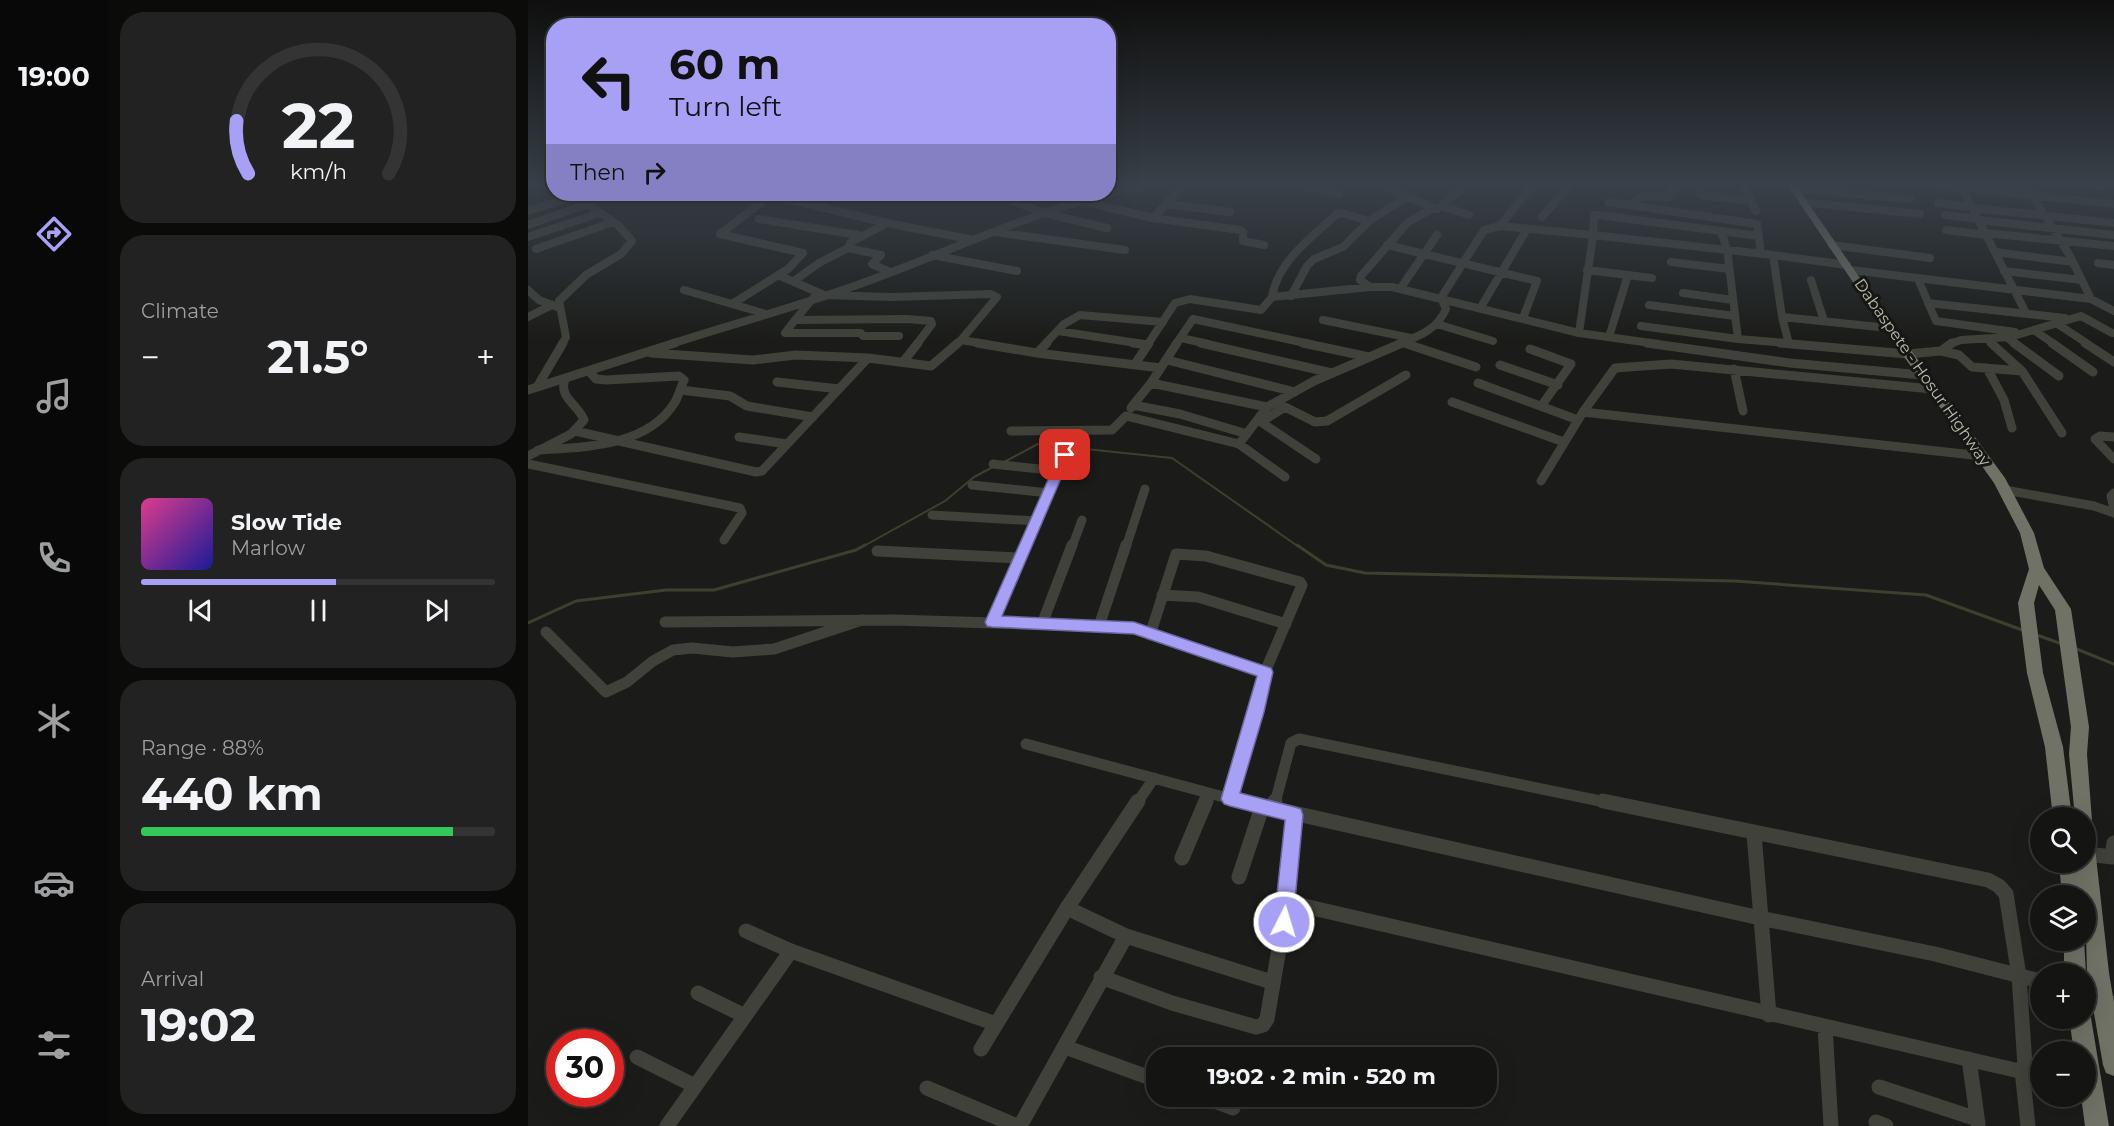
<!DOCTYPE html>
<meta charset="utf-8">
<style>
body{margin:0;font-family:Montserrat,sans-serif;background:#212221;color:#f1f3f6;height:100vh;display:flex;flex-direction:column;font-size:22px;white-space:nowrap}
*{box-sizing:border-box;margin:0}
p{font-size:20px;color:#9d9fa0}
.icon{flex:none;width:33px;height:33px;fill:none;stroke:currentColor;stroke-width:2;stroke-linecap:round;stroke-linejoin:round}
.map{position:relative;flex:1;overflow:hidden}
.drawer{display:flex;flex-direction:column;gap:12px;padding:12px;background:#0b0c0a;width:420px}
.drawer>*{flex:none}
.top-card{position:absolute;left:18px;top:18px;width:570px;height:183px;border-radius:24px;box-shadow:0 6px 24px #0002,0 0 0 2px #333433;background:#a7a0f5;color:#111;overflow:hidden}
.controls{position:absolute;left:1502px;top:807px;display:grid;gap:12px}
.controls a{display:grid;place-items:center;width:66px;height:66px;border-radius:50%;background:#141513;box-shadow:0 6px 24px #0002,0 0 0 2px #333433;font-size:30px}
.speed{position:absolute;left:18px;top:1029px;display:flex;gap:12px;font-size:30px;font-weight:700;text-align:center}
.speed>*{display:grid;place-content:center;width:78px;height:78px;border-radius:50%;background:#141513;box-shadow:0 6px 24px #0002,0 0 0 2px #333433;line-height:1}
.speed .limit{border:9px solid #d22;background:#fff;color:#111}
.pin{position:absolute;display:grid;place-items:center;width:51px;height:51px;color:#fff;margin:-26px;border-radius:12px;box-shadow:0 3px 9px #0006}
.me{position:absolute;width:66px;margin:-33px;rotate:5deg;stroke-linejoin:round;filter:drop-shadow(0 0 4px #0008)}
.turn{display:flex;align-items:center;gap:21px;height:126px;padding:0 24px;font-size:27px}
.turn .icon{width:78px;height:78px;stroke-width:2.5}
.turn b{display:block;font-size:42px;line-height:51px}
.then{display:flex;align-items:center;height:57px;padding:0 24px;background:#0003;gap:12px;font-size:22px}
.big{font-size:45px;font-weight:700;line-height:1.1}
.drawer .widget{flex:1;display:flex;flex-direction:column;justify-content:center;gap:9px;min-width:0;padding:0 21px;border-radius:24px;background:#212221}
.drawer .dial{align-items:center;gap:0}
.dial svg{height:156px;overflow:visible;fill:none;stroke:#333433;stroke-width:7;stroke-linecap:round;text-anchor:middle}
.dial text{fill:#f1f3f6;stroke:none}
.song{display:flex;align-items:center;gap:18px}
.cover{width:72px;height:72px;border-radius:9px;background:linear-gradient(135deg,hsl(330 70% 55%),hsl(240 70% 35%))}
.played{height:6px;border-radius:3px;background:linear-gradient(90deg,#a7a0f5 55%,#333433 55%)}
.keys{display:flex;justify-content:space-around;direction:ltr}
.heat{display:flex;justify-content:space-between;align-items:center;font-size:33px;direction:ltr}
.charge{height:9px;border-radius:4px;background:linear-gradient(90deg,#34c759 88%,#333433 0)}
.trip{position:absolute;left:618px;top:1047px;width:351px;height:60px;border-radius:24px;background:#141513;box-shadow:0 6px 24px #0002,0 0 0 2px #333433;font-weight:700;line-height:60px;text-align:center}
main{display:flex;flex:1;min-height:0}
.menu{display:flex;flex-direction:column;width:108px;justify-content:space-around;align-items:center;background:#080808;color:#9d9fa0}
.menu .icon{width:42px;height:42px}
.menu .active{color:#a7a0f5}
.menu b{font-size:27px;color:#f1f3f6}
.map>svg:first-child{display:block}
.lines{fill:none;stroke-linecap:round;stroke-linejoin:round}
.stream-far1{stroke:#403e2f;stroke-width:2}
.stream{stroke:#403e2f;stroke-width:3}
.minor-far3{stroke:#3f413a;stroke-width:8}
.minor-far2{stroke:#3f413a;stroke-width:9}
.minor-far1{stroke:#3f413a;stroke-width:11}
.minor{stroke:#3f413a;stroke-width:15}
.highway{fill:#707266;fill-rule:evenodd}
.route{fill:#a7a0f5;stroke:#6d689f;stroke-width:1.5}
.labels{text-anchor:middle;stroke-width:6;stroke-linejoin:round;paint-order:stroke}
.street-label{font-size:16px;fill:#b9bbac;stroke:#161714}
</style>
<main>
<nav class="menu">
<b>19:00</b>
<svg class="icon active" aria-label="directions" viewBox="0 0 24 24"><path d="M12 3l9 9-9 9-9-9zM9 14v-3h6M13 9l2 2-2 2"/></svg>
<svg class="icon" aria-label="music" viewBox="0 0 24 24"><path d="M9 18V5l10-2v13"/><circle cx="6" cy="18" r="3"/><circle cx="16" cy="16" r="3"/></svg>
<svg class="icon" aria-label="phone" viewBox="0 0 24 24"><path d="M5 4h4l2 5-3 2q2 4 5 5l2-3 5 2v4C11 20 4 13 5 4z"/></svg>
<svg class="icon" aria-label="climate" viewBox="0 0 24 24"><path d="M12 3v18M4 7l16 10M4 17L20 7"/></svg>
<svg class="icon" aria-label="car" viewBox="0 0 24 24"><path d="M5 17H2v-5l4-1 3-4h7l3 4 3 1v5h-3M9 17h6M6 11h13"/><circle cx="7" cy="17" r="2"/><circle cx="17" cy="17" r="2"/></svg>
<svg class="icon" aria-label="filters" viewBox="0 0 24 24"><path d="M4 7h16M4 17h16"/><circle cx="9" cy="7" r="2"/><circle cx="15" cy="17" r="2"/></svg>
</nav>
<section class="drawer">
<div class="widget dial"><svg viewBox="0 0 100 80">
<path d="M14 69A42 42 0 1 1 86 69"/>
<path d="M14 69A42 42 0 0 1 8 42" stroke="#a7a0f5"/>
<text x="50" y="56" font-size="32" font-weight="700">22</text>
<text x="50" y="72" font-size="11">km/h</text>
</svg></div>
<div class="widget"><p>Climate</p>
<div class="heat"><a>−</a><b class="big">21.5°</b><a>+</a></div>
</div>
<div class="widget">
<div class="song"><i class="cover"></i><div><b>Slow Tide</b><p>Marlow</p></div></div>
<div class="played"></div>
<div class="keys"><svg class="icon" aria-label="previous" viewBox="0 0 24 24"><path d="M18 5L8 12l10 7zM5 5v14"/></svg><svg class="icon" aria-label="pause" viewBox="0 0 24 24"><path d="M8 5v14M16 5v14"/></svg><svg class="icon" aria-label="next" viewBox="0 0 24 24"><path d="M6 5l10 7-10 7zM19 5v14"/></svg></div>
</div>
<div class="widget"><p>Range · 88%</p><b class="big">440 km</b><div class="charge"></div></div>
<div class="widget"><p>Arrival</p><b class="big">19:02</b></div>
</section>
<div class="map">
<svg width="1586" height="1126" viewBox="0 0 1586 1126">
<rect width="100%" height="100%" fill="#1b1c19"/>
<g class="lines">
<!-- stream-far1 -->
<path class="stream-far1" d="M476 462 510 444 644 458 771 547
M334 547 417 501 446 477 465 467"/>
<!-- stream -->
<path class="stream" d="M769 545 798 565 837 573 1207 581 1398 595 1497 631
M0 623 48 601 138 590H186L328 550 337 545
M1506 634 1534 644
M1546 648 1586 664"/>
<!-- minor-far3 -->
<path class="minor-far3" d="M768 184 811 194
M850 184 909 209 940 184
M1133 184H1161
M1173 184 1171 192 1174 195 1223 201
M1214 184 1228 211
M1398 184 1586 204
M1432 184 1498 313
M1548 184 1577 186
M1266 189 1382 199
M580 193 626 184
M467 194 516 213 579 228
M243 195 359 223 441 239
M553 201 625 218 712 230 715 232V241L736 245
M1081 202 1229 224 1233 254
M1275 202 1392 214
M1410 203 1444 207
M639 204 702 212
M1101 205 1114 196 1140 197 1148 185
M914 206 941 215
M1444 208 1586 223
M0 211 48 196
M1417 215 1451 219
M1014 217 1043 184
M625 218 657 184
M231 219 330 235 331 238 323 242 320 248 353 255 344 264 362 272
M1451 220 1586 235
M0 225 60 204
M972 226 1065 235 1066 215H1071L1193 231 1199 249 1210 339 1269 344
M1418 230 1459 235
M1193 231 1231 236
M467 232 597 250
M1458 233 1586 246
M0 237 72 213
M331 238 359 223
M859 245 1009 281 995 318
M1304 245 1402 258
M8 249 85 222
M1467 252 1545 262
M404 255 489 271
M1245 255 1319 265
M1143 262 1201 269
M1570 263 1586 265
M1059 270 1124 278
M1323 270 1563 299 1542 256 1497 184
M1476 271 1554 280
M250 275 296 295 364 297 463 294 469 297 433 340 458 344
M1390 279 1408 321 1487 332
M1283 280 1296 321
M266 281 291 263 320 248
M842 287 832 280 833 276 880 222 906 208
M872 289 909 235
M0 290 11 300 32 308
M156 290 235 313
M1155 293 1205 300
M763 296 779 266 786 259 815 247 841 221 880 196
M286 297 267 320 379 319 403 321 404 324 389 344
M744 297C749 262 784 237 809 214L814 213 841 221
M1563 299 1586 311
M1400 303 1537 318
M204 304 260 269 275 253 192 234 244 194
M1121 305 1207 316
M953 307 999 229
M0 317 24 305
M1254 317 1261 344
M267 320 257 333H333L335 336H371
M795 320 883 338
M1528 323 1560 344
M909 324 965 341
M1113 326 1210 339
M1506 330 1526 344
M530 331 615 344
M1081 337 1100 275
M1478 337 1488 344
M653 338 680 344
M1459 339 1465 344
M874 342 881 344
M34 344 38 337 31 301 58 275 93 254 104 241 90 225 45 194
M143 344C214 321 287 302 356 275 431 247 503 213 580 194
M428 344 433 340
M517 344 536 324 552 315 635 322
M620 344 647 303 662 299 733 310 744 297 842 287H864L1051 333
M648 344 665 319 782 344
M871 344C891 336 909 330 918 309L913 298 956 230 972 226 1005 184
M1130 344 1051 333 1065 235 1245 255 1254 317 1361 328
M1422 344 1433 340 1482 337 1553 316 1584 333"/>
<!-- minor-far2 -->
<path class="minor-far2" d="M449 343 509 353 633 368
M605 343 620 345
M673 343 804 373
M775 343 841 357
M876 343 948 367
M1119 343 1262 363 1394 375
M1252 343 1379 354 1413 351 1424 343
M1463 343 1494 371 1534 433
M1486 343 1531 376
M1524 343 1565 372
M1557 343 1586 362
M1002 349 1043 364 1014 405
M1413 351 1431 355 1444 367 1494 371
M123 353 225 360 268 355 340 358 403 366 430 343
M509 353 519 343
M639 360 767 392
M375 362 390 343
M607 364 621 343
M972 365 1030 385
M1459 368 1476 400 1484 428
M1206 369 1215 411
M249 382 311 389
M623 383 649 343
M950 383 1050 420
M9 387 35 343
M0 390 147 343
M153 390 202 396 219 406 285 417
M924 402 1036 442
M605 405 623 383 739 407
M603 408 605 405 652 414 719 434
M1055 412 1454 456
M730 420 788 459
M733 422 757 407 787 422 799 421 878 375
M47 431 228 472 234 471 340 358
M483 431 584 430 598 416 711 444 739 407 786 381 874 343
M211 437 259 444
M1586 437 1572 436 1567 439 1586 459
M711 444 757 477
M10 450C56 447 120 447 147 402 151 395 153 387 156 380L151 376 78 380 68 379 61 371
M0 456 43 434 56 420C51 405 30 398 37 379
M0 464 212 508 214 513 196 540
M465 464 531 471
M1013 481 1055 412 1087 368 1143 364 1404 389
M444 485 521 493
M1477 490 1566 506 1586 513
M1586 493 1583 496 1586 509
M404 515 508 521
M497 547 537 455
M544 547 554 520
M598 547 617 489"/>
<!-- minor-far1 -->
<path class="minor-far1" d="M349 551 492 558
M634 595 670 597 758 624
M137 622 366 620 595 627 606 628 737 672
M464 622 498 545
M514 624 544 545
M571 626 598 545
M18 632 78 692 99 682 125 661 145 650 164 648 205 652 246 649 334 620
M622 635 648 554 678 556 772 582 774 585 737 672 728 712 702 799
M498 744 718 803
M609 803 626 778
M677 803 681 793
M747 803 763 743 771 739 1082 803"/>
<!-- minor -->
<path class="minor" d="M712 801 1232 918 1407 954 1512 981
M745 810 747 801
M767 815 758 897 763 903 1487 1070H1494L1497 1066 1491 976 1478 894 1471 886 1460 880 1075 801
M1226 834 1241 1015
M1559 854 1584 857 1586 843
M654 858 678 801
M711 877 734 807
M539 908 598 936 744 982
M218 931 263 951 468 1024
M573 977 644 1003 728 1027 735 1025 739 1019 759 902
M170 993 217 1016
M1557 994 1586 1004
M1297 1027 1303 1126
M537 1047 628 1080
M453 1049 539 908 610 801
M109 1057 167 1086
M1441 1059 1450 1124
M1494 1070 1500 1126
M1351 1087 1449 1119
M399 1088 489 1126
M673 1096 705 1108
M1348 1122 1358 1126
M139 1126 263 951
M492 1126 598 936"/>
<!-- highway -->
<path class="highway" d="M1259 184H1267L1365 326 1477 478 1506 533 1516 568 1543 609 1561 727 1559 754 1564 821 1581 973 1586 1003V1076L1578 1073 1575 1065 1559 973 1557 896H1534L1531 862H1557V818H1547L1541 754 1543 727 1527 610 1511 585 1506 603 1515 673 1535 747 1544 818H1525L1517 747 1499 673 1490 603 1501 569 1492 533 1466 483 1357 330Z
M1536 940H1556L1558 974 1557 976V974H1536Z
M1557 1009 1563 1018 1581 1126H1557L1553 1096H1557V1052H1546L1541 1018H1557Z"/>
</g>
<!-- sky -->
<linearGradient id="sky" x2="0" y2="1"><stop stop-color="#0f0f0e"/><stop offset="0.54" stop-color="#394049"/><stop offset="1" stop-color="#394049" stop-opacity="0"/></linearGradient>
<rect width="1586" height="341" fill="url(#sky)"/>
<!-- route -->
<path class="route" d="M537 451 543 455 474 616 606 622 743 668 745 672 736 712 712 793 767 807 773 809 775 815 765 922 762 928 756 931 749 928 746 922 757 820 702 806 696 804 693 799 729 676 606 634 464 627 459 626 457 622 531 455Z"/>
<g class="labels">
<!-- street labels -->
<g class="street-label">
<text transform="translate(1395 372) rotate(55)" y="6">Dabaspete - Hosur Highway</text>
</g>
</g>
</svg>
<div class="controls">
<a><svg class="icon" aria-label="search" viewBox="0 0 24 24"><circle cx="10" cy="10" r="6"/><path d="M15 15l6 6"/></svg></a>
<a><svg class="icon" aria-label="layers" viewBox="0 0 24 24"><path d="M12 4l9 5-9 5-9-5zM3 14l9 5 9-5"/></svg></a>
<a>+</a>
<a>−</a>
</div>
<div class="speed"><div class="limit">30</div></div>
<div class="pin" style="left:537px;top:455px;background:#d93025"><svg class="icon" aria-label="arrive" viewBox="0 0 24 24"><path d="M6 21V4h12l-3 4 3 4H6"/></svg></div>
<svg class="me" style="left:756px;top:922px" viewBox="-20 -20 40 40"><circle r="17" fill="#a7a0f5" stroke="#fff" stroke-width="3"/><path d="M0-11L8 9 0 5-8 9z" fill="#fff"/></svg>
<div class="trip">19:02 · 2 min · 520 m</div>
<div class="top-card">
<div class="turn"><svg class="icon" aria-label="left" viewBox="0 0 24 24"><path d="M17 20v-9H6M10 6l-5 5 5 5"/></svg><div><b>60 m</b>Turn left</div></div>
<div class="then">Then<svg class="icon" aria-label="right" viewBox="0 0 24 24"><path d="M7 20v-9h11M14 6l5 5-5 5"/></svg></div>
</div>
</div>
</main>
